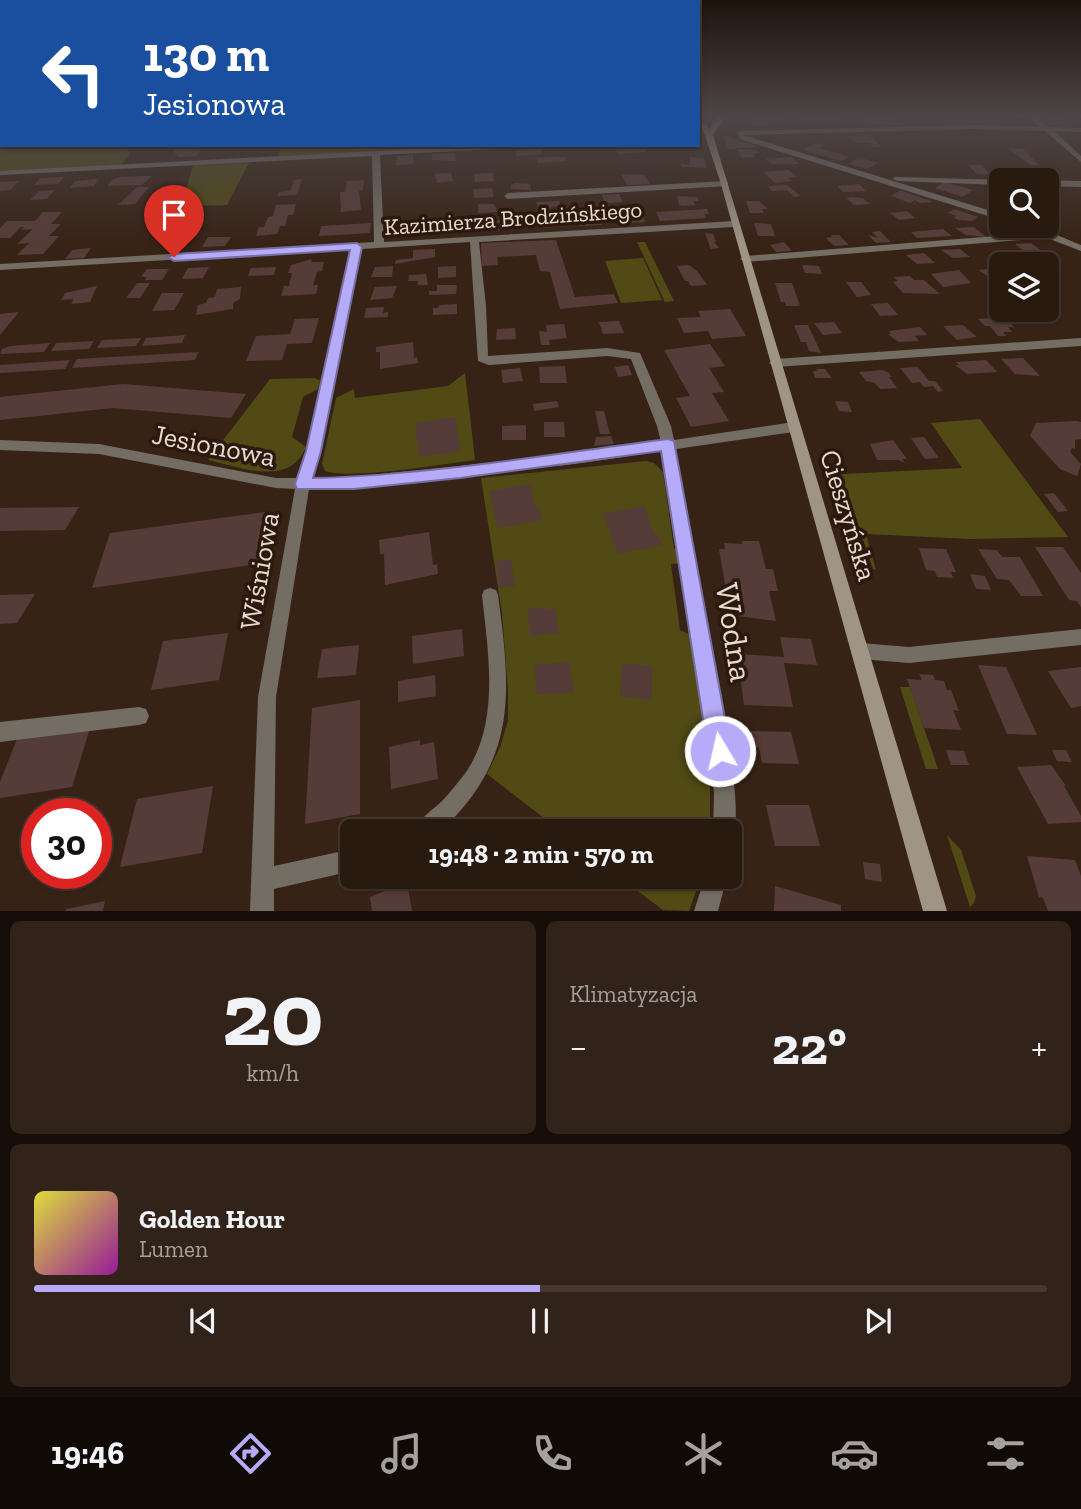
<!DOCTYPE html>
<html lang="pl">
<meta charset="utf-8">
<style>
body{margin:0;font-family:"Zilla Slab",serif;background:#312319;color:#f1f3f6;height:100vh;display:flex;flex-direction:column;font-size:26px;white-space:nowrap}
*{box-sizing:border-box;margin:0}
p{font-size:23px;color:#a5a19f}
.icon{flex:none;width:38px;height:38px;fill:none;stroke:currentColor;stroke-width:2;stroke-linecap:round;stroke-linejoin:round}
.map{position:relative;height:911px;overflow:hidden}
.details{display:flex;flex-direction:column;gap:10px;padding:10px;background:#170e09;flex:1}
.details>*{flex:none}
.banner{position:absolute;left:0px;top:0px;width:700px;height:147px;box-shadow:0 2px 5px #0004,0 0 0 2px #453830;background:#1a4fa0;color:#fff;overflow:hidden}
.fabs{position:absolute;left:989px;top:168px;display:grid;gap:14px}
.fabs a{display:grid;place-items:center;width:70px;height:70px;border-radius:10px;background:#291a10;box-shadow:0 2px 5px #0004,0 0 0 2px #453830;font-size:35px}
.speed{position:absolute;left:21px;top:798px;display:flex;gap:14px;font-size:35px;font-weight:700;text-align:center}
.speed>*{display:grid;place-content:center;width:91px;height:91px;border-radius:50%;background:#291a10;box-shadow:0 2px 5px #0004,0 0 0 2px #453830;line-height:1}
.speed .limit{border:10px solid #d22;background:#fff;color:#111}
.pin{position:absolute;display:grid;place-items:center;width:60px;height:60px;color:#fff;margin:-72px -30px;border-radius:50% 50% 50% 0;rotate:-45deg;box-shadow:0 0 7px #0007}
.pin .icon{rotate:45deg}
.me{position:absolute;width:77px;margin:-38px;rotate:351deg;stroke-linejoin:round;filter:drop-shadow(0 0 5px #0008)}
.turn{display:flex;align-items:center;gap:24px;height:147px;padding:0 28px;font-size:32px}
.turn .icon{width:91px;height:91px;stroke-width:2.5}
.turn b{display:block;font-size:49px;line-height:60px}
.big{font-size:52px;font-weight:700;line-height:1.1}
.details .widget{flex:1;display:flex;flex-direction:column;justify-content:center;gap:10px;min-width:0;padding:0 24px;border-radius:10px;background:#312319}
.details .dial{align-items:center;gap:0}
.dial b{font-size:91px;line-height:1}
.song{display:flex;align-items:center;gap:21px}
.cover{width:84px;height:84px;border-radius:10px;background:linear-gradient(135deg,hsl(60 70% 55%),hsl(300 70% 35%))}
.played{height:7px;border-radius:4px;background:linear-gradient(90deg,#b6abf8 50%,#453830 50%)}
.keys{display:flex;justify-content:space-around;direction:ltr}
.heat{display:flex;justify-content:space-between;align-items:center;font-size:38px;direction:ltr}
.details .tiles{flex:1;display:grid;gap:10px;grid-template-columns:1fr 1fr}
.widget:last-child{grid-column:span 2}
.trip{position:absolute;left:340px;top:819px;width:402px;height:70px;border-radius:10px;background:#291a10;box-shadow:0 2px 5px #0004,0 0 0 2px #453830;font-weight:700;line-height:70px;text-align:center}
.tabs{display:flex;height:112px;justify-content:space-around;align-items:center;background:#100a06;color:#a5a19f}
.tabs .icon{width:49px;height:49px}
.tabs .on{color:#b6abf8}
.tabs b{font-size:32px;color:#f1f3f6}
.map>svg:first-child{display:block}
.green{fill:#514a15}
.building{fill:#563c38}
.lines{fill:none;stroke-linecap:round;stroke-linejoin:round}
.minor{fill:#746d64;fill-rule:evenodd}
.secondary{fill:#a09585;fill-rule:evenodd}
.route{fill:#b6abf8;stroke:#766fa1;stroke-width:2}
.labels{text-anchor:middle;stroke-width:7;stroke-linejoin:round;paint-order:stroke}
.far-street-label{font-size:23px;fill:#e8dad2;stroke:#2c190d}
.street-label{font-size:28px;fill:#e8dad2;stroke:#2c190d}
.near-street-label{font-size:33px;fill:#e8dad2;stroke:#2c190d}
</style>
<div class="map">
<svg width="1081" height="911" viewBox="0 0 1081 911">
<rect width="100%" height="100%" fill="#372316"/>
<!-- green -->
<path class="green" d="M0 116 2 145H129L125 147 130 154 121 165 0 172Z
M280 145H497L279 156Z
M249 163 227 205 182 206 193 165Z
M637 242H645L674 301 665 302Z
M643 258 662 300 621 303 605 261Z
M465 373 475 460C443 464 349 480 325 471L322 464 336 398 354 389 355 398 448 386Z
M315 378 320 381 318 389 303 397 292 437 306 447C290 488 240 467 208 460L270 379Z
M980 419 1068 537 971 539 866 534 876 570 873 569 838 466 841 465 844 474 962 468 931 423Z
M646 461 654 463 663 472 674 548 682 552 683 563 671 564 680 630 693 636 710 744V831H561L487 774 501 745 508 720V689L502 613 481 478Z
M900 687H910L938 769H926Z
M947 835 961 850 976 896 974 903 970 907Z
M619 877H701L689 911 663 910Z"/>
<!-- building -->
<path class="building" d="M773 116 788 119 757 127 747 122Z
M883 116 898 119 868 126 857 122Z
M1043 116 1060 117 1073 125 1057 126Z
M839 117 845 122 804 123 799 118Z
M871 135 881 147H873L869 143H857L846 136Z
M723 136H727L760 147 728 149Z
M816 143 825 145 820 148 849 157 841 161 803 150Z
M623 145H641L646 152 618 154 614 147Z
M201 148 197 156 178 157 172 149Z
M1007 148 1023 149 1039 165H1031Z
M540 149 543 154 517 156 515 150Z
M737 149 756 150 759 153 753 154 755 157 742 158Z
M455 153 456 161 432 160V154Z
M413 155V164L396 165 397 156Z
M551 157H565L566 161 538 163 536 158Z
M689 157 704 158 707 168 682 167 681 164 690 165Z
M792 157 799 164H771L766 159Z
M858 158 864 159 878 163 867 169 849 164Z
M968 165H982L991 175 977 174Z
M789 170 797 177 788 178 792 181 775 183 764 172Z
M451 173 453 181 437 183 435 174Z
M493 173 494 181 475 182 474 174Z
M637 174 645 176 650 184 627 185 622 175Z
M145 176H152L142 185 107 186 112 180 120 177Z
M64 177 58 184 34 185 40 178Z
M99 179 94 186 70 188 75 181Z
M302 179 297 195 277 196 279 192 290 191 294 180Z
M364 180 363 190 359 191 361 210 341 212 340 192H345L347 181Z
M19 181 10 190 0 191V182Z
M945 182 973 190 963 197 935 188Z
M515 183 530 184 531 190 511 189V185Z
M859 184 866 191 843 192 837 186Z
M787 185 801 196 794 197 787 190 772 191 768 186Z
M137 187H149L135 204 118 205Z
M492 188 494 197 474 198 473 189Z
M55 190 47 199 30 200 39 191Z
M900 190 919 197 934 202 920 203 915 200 910 203 891 196Z
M619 194 623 202 609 203 604 201 602 195Z
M677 196 697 197 699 201H694L695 205 684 206 679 205Z
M851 197 863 198 870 204 854 205 846 198Z
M559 201 561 206 550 207 552 212 540 213 536 202Z
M746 201H759L768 209H762L764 213H750Z
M296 204 293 215H288L285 226H280L277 234 256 236 259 227H264L268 217 273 216 276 205Z
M478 204H494L498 212 478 213Z
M707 209 709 214H704L706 218 660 221 656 212Z
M954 209 978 217 972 221 959 220 954 218 957 216 948 213Z
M907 211 915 218 899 220 890 213Z
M43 212H62L51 224H61L49 236H59L43 254 17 255 29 243 17 244 33 229 21 230 24 227H21L10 238H0V228L7 221H35Z
M634 215 643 216 645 222 622 223 616 216Z
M598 216 602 225 580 226 576 218Z
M534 218 567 221 569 226 543 228 542 225H536Z
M427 219 428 234 394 236 395 221Z
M515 220 517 229 495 230 494 221Z
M371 223 370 233 319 236 321 226Z
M754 223 771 224 775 236H758Z
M467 224 468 232 441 234 440 225Z
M974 227 986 237 966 235 955 228Z
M943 229 952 236 917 238 911 232Z
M880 231 891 242 876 243 868 235 878 238 872 232Z
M705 233 713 234 716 242H714L719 248 711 249Z
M830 235H839L849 245 834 246 826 238 832 237Z
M208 237H231L225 246 202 247Z
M556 240 575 297 614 294 618 303 560 309 550 272 540 271 536 255 497 257 498 265 482 266 481 243Z
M784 242 792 251 776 252 770 245Z
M1031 243 1043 252 1026 253 1015 244Z
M91 248 84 258 65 259 72 250Z
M435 249V257L395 264 396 260 413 258V250Z
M960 249 970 257 953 258 941 250Z
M924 253 935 263 917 264 906 255Z
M312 259 311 262H324L322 271 317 272 313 285H318L316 294 281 296 284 286H289L292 273H288L291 265Z
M689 265 697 271 707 285 691 286 688 281H685L677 266Z
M802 265 819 266 822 274 805 273Z
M393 266 392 277H371L375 267Z
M456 266V277L438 278V267Z
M209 267 203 278 182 279 188 268Z
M276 267 274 275 248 276 251 268Z
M1001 268V277L991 278 978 270Z
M147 269H169L162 280H145L147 277H141Z
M959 270 971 283 943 287 931 274Z
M426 274 428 285H418V281H408L409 275Z
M910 276 914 280H924L940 294 903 293 893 282 898 281 894 277Z
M846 282H861L871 295 857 297Z
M137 283H150L140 298H126Z
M775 283H792L800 306H786L785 302H781Z
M437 285H457L456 294 429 295V291H437Z
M97 286 90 302 71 304 74 299 61 300 65 293Z
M397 286 392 298 370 300 375 287Z
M241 287 240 299 233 303V309L196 315 198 305 206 303 208 298 215 297 217 289Z
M162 293H184L174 310 152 311Z
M888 303 898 315 880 316 871 304Z
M457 304V314L433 315V308H438L439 305Z
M384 307 383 313 388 312V317L364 318 366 308Z
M730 309 746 336 712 339 708 331 684 333 677 318 701 317 698 311Z
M1019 310H1045L1049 313 1040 314 1045 318 1031 319Z
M19 312 0 335V314Z
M1004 317 1014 327H1008L1012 332H1003L1006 336H998L990 326H985L978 319Z
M319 318 312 343 287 344 282 360 246 361 256 336 290 334 295 319Z
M619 321 624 333 603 334 599 322Z
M834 322 842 333 823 335 814 323Z
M564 324 567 338 549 340 550 345H541L539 331 547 332 546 325Z
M794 325H808L821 353 809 351 806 342H801Z
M963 325 977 337 957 340 943 326Z
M920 327 927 335 915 336 919 341 898 342 888 334H891L889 331Z
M515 328 516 339 496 340 497 329Z
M185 335 182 343 142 346 146 338Z
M141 338 136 346 97 348 102 340Z
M94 341 89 349 51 351 56 343Z
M413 342 414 358 417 357 418 363 380 369V352H376V347Z
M50 343 44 352 0 354 2 349 10 346Z
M710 344 725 366 709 368 724 392 712 393 729 421 691 427 676 398 690 396 664 350Z
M199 352 195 360 72 368 77 359Z
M1023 358 1040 376 1015 374 1001 359Z
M70 360 65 369 0 373V365Z
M986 360 997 372 967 374 955 365H959L956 362Z
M628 365 632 375 618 377 615 367Z
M565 366 567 383H540L539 367Z
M918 367 929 381H935L943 391 938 392 933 386 924 387 920 382 912 383 900 368Z
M520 368 523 381 503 383 501 370Z
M816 369H825L832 378H815L813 371H817Z
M883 370 889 373 892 377H889L897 388 880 389 875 383 866 381 859 372Z
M123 384 246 394 231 418 113 408 0 420V397Z
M557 401 559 407 534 411 533 404Z
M835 401 848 402 852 412 839 411Z
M595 411H604L610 434H600Z
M455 417 461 451 419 457 415 423Z
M1076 421 1081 422V439L1075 440V449L1072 448 1070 452 1081 464 1077 476 1060 469 1030 436 1036 423Z
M544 422H564L565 437H544Z
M526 425V440H502V426Z
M611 436 614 444 594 446 596 437Z
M924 437 939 458 925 459 911 438Z
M893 440 907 459H902L905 463 899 460H877L870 444Z
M530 484 536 510 540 509 542 520 498 528 489 491Z
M1054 493 1068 511 1058 512 1044 494Z
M644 506 654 534H658L662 545 618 554 603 514Z
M79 507 65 530 0 531V508Z
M265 512 258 564 92 588 110 533Z
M429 532 433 565 437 564 438 574 385 585 384 554H380L379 540Z
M742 541H759L766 569H773L778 591H769L776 621 738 616 735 598 727 597 719 549H725L724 543 742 544Z
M1035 547H1063L1081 573V607L1077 601 1069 600Z
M919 548 946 549 956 572H951L953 578 937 577 935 571 926 570Z
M978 549 997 550 1002 557H1020L1043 596H1021L1009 580 997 579Z
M511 559 515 586 499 588 496 561Z
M970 574 985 576 991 590 976 589Z
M35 594 17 623 0 624V595Z
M547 607V610L555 609 559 633 531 636 527 609Z
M462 629 464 656 413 664 412 636Z
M228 633 219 680 151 690 163 641Z
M780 637 811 639 817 665 784 663 793 707 744 705 737 654 784 657Z
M359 645 356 675 317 678 322 649Z
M569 662 574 692 537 695 534 665Z
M622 663 652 666V700L620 696Z
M978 665 1006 667 1037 735 1007 734Z
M1081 667V706L1071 708 1048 671Z
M919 674 933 675 935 680 944 681 947 690H951L959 711 953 710 961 730 924 728 907 679 922 680Z
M435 675 436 696 398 702V681Z
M360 700V814L305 824 312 708Z
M90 728 72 787 0 798V782L17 739Z
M751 731 791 732 799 764 762 763 759 748H755Z
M420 740V745L434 742 438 779 391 789 389 747Z
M946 750 964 751 969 765H951Z
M1052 750H1066L1072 762 1057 761Z
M1051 765 1066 786H1064L1081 816V822L1048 824 1017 767Z
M213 786 202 853 120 867 137 799Z
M766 805H809L820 846H775Z
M1027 856 1075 860 1081 876V911H1048L1043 898 1039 897Z
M863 862 880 864 882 882 865 879Z
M407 882 412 911H372L370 897Z
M775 886 841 905V911H774Z
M105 901 103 911H66V909Z"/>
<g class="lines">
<!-- minor -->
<path class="minor" d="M1029 116H1036L1048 127 1081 128V132L1054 131 1081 156V162L1045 131 973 129 743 135 1001 214V220L739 139 740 135 736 133 740 131 973 125 1040 127Z
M487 145H540L536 147 380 155 384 242 734 221 739 224 734 227 479 242 486 306 488 356 607 348 640 353 671 426 674 440 794 422 801 427 794 432 676 449 730 751C732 772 742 824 730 839V831H713L714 793 710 751 663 451 575 464 331 489H309L276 697 274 866 352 849V871L274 889V911H250L258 697 295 489 276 488 99 454 0 450V440L99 444 276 478H298L306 451 352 249 0 270V264L374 242 372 156 0 175V171ZM470 242 478 361 489 365 607 356 631 359 657 426 661 442 575 454 331 479 312 478 320 451 362 249Z
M894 177H897L1004 180H1001V185L897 181 893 179Z
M1046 180 1081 181V187L1046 186Z
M725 181 728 182V186L508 199 504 196 508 193Z
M1020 226C1041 226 1061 237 1081 245V251L1047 238 745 262 740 259 745 256 1035 233Z
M1081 338V346L775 367 769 363 775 359Z
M490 588 496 590 498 595C511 693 518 758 441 831H414C419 818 433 810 443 800 451 792 457 783 464 775 501 725 488 652 482 595L484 590Z
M1081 629V645L909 663 861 659 855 657 852 651 855 645 861 643 909 647Z
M139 707 146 709 149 716 146 723 139 725 0 742V722Z
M705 877H727L718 911H694Z"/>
<!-- secondary -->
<path class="secondary" d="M698 116 709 129 718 116H725L713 135 947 911H923L721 184 705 135 698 124Z"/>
</g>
<!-- sky -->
<linearGradient id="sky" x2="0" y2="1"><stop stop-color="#1e130c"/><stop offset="0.48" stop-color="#4d4547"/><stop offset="1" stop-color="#4d4547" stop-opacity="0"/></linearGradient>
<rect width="1081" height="243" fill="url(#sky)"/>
<!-- route -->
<path class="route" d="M357 243 362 247 321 451 313 478C432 475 551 454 668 439L674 441 731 751 728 759 720 762 712 759 708 751 661 451 460 478 354 489H297L295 484 306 451 350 250 174 261 168 257 174 254Z"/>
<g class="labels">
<!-- far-street labels -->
<g class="far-street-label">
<text transform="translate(513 218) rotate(-4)" y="8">Kazimierza Brodzińskiego</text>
</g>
<!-- street labels -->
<g class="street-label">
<text transform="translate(214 445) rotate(11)" y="10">Jesionowa</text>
<text transform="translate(849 515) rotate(73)" y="10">Cieszyńska</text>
<text transform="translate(259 571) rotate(-80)" y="10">Wiśniowa</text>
</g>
<!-- near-street labels -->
<g class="near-street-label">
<text transform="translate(735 632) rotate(81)" y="12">Wodna</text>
</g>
</g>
</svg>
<div class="fabs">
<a><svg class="icon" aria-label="search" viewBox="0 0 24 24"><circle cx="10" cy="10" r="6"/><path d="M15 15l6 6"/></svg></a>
<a><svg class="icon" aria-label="layers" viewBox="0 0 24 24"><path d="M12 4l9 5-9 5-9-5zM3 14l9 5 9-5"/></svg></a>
</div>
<div class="speed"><div class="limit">30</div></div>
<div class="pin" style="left:174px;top:257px;background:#d93025"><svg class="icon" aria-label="arrive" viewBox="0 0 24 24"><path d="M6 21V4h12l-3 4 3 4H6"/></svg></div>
<svg class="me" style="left:720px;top:751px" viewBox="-20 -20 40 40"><circle r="17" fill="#b6abf8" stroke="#fff" stroke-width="3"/><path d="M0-11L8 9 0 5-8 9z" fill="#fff"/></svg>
<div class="trip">19:48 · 2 min · 570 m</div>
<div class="banner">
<div class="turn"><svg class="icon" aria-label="left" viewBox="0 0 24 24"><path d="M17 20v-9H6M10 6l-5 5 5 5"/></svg><div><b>130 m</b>Jesionowa</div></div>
</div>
</div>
<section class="details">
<div class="tiles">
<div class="widget dial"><b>20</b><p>km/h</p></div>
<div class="widget"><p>Klimatyzacja</p>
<div class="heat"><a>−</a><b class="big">22°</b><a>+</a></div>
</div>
<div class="widget">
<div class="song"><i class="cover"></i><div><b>Golden Hour</b><p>Lumen</p></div></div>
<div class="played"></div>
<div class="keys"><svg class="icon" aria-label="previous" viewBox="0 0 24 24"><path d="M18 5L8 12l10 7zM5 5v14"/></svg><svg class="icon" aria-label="pause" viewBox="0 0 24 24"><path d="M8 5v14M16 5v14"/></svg><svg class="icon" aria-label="next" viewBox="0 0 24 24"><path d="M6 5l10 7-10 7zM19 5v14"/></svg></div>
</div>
</div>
</section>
<nav class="tabs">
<b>19:46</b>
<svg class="icon on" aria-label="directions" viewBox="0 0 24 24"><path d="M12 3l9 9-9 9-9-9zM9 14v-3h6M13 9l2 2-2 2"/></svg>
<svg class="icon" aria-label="music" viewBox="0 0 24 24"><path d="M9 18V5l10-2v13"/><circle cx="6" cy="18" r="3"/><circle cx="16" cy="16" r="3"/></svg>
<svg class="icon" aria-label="phone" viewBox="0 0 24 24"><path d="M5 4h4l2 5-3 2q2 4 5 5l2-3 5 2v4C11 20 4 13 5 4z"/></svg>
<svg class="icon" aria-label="climate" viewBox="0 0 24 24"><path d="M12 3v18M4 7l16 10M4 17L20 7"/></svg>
<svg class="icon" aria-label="car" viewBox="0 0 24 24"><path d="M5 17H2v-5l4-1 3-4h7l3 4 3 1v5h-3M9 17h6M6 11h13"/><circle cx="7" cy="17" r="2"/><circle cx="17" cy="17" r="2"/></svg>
<svg class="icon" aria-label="filters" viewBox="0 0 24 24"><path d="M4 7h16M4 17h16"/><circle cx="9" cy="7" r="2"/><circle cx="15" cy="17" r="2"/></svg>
</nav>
